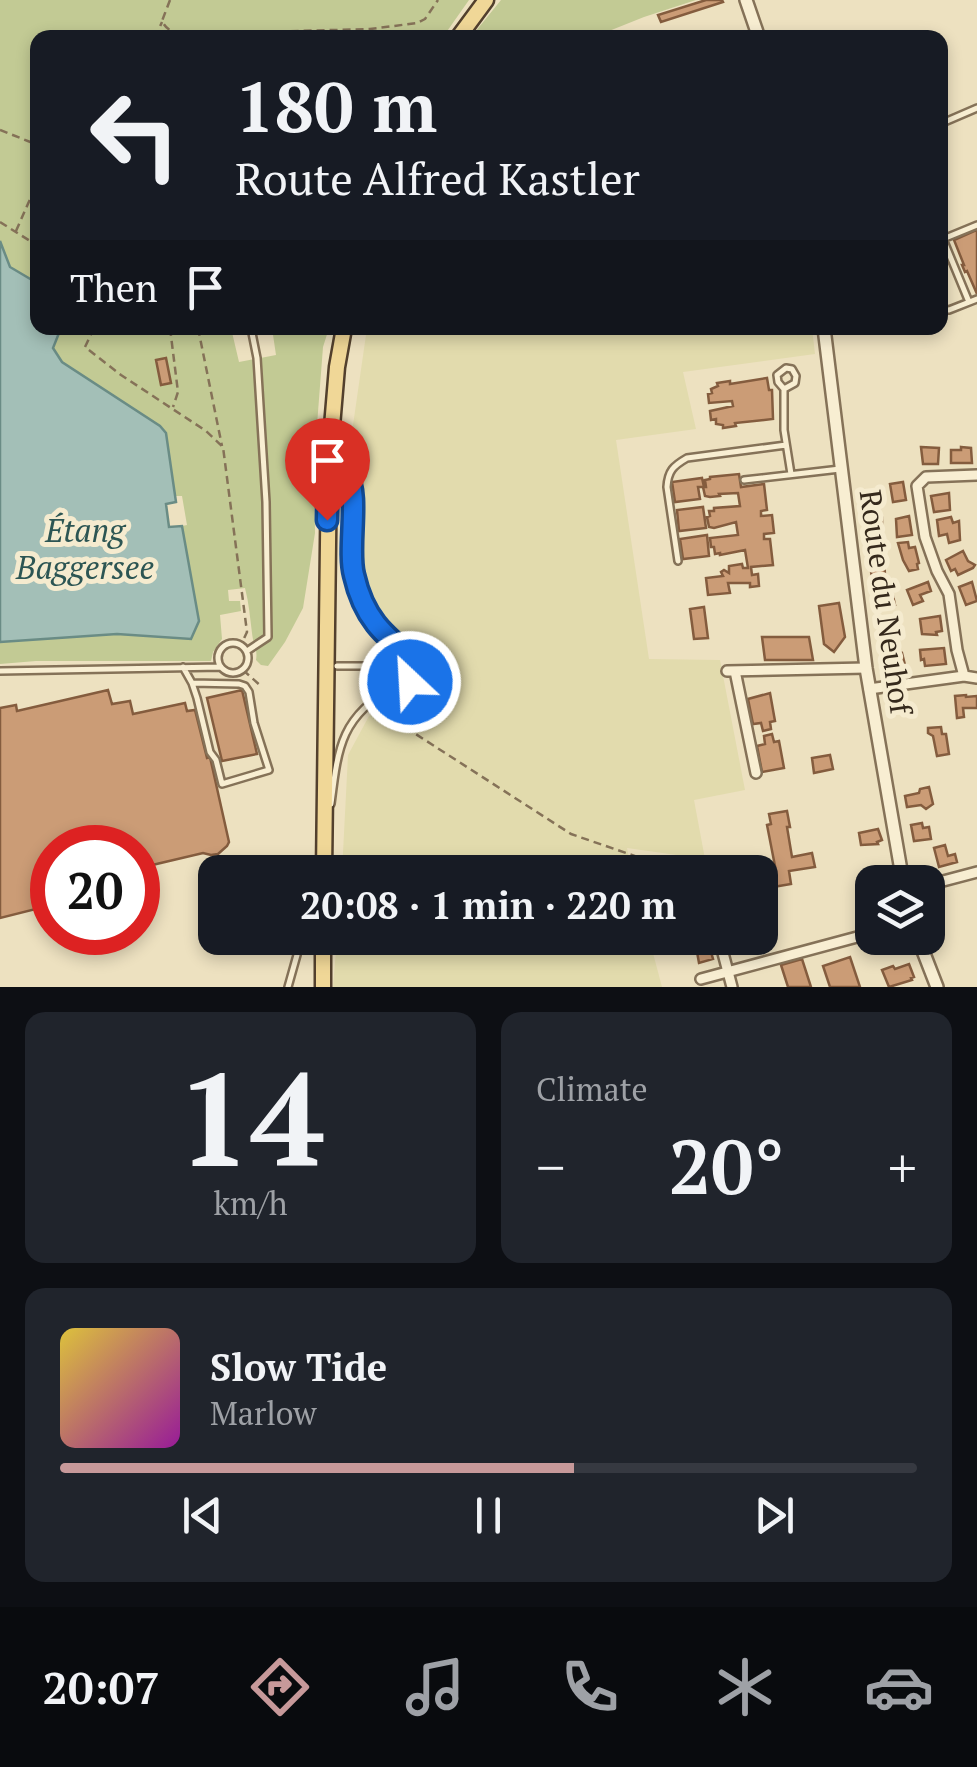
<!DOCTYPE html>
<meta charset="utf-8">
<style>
body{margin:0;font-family:"PT Serif",serif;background:#20242c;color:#f1f3f6;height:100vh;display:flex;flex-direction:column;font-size:38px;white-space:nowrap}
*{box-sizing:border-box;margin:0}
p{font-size:32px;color:#9ea1a6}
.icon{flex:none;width:55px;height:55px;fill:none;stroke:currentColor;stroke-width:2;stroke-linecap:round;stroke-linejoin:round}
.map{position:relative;height:987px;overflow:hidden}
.sheet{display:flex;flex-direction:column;gap:25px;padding:25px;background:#0d0f14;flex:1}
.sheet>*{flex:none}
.guide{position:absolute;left:30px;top:30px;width:918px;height:305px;border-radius:20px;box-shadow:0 5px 15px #0003;background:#171b24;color:#f1f3f6;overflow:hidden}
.tools{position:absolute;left:855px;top:865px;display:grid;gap:20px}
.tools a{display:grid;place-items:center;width:90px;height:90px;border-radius:20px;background:#171b24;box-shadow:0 5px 15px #0003;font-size:50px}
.speed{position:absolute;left:30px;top:825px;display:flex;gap:20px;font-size:50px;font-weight:700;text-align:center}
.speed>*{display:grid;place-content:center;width:130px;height:130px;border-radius:50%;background:#171b24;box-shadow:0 5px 15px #0003;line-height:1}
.speed .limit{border:15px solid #d22;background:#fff;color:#111}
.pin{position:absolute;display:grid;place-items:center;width:85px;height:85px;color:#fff;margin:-102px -42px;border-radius:50% 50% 50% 0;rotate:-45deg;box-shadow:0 0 10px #0007}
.pin .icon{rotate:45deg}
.me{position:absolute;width:110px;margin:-55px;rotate:335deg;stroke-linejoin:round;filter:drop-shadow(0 0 8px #0008)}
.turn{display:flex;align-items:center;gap:35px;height:210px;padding:0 40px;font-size:45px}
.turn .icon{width:130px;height:130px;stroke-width:2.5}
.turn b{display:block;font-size:70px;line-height:85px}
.then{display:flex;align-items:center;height:95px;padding:0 40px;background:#0003;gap:20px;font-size:38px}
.big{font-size:75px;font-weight:700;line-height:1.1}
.sheet .card{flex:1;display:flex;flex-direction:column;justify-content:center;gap:15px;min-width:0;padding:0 35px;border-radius:20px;background:#20242c}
.sheet .dial{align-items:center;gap:0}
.dial b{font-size:130px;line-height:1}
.song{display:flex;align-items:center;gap:30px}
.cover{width:120px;height:120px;border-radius:15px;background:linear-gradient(135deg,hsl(50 70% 55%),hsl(300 70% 35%))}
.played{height:10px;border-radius:5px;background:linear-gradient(90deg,#c7999a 60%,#363941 60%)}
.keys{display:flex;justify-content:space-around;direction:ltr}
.heat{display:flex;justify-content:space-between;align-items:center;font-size:55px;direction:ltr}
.sheet .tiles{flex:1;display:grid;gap:25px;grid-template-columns:1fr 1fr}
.card:last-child{grid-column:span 2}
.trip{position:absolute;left:198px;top:855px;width:580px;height:100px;border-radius:20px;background:#171b24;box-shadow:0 5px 15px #0003;font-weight:700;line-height:100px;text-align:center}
.tabs{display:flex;height:160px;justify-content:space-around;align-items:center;background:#090b0e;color:#9ea1a6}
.tabs .icon{width:70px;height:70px}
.tabs .active{color:#c7999a}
.tabs b{font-size:45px;color:#f1f3f6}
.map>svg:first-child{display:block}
.farmland{fill:#e2dbad}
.green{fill:#c2ca94}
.water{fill:#a3bfb7;stroke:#6a8c85;stroke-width:2.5}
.building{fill:#cb9c76;stroke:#845c3e;stroke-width:2.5}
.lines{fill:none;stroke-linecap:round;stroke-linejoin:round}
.service-casing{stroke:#857258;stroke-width:10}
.minor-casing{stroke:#857258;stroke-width:14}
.tertiary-casing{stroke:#857258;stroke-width:16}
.primary-casing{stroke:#53402d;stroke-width:19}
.path{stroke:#857258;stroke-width:2.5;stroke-dasharray:8 5;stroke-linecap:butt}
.service{stroke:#f8eed2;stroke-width:5}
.minor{stroke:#f8eed2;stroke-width:9}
.tertiary{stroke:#f8eed2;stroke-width:11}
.primary{stroke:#f0d797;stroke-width:14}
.route-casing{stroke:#114b97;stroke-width:25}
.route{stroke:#1a73e8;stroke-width:18}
.labels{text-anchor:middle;stroke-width:10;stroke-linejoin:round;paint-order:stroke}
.street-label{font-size:30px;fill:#35291c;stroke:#f5ebcf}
.water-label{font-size:32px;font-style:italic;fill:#2c5553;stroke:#f5ebcf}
</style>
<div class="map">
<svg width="977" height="987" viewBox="0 0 977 987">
<rect width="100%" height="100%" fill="#ede1c0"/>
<!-- farmland -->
<path class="farmland" d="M367 328H812L815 354 683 372 696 429 616 440 649 659 720 660 745 790 694 800 705 859 627 848 632 872H342L348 755 369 716 417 688 418 663 363 587 352 432Z
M337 938H649L662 987H333Z"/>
<!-- green -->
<path class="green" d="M0 0H469L443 37 38 38 37 283 10 267 0 241Z
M501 0H696L644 17 594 37H471Z
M61 328H231L239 362 276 355 272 328H329L323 347 314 464 315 533 303 608 285 642 268 666 261 665 256 660C258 649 253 644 252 633 250 618 249 603 245 588L228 590 229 601H240L241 611 220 615 222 639 213 652 211 661H36L0 664V642L117 634 190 639 199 621 182 526 187 525 182 496H175L166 433 160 426 62 362 53 348Z"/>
<!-- water -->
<path class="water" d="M0 241 10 267 37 283 38 328H61L53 348 62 362 160 426 166 433 176 502 166 504 169 527 182 526 199 621 191 639 117 634 0 642Z"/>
<!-- building -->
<path class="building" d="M706 0H722L723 2 661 22 658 15Z
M977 230V294L967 271 965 272 962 265H964L954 240Z
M166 358 171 383 161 385 156 360Z
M767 378 769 390H772L773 419 735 423 736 426 723 428V425L716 424V419L711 420 710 411 733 406 732 401 709 403 708 394 712 393 711 389 718 386 717 383 730 381V384Z
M921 447 939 448 938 464H923Z
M961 447 971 448 972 463H951V450H961Z
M739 474 741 487 764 484 767 510 761 511V516L772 515 774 533 764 534V539H770L773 565 751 567 752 575 758 574 759 586 750 587V583H728L730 593 708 595 706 578 723 576 721 572 724 570 729 573V566L742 564 743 568H748L745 550 720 555V553L715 554 714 547H711L710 538 738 535 736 522 714 528 709 527 707 517 710 516 709 511H714V508L740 506 738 493 719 494 720 496 710 497 705 496 703 487H706L705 480 710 479V477Z
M702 478 704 487H698L700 499 675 502 672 482Z
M903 482 906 500 893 502 890 484Z
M949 493 950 510 934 512 931 496Z
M703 507 706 528 679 531 677 510Z
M909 516 912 535 897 537 896 519Z
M951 517 953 523 959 521 960 540 949 543 947 534 939 536 937 520Z
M882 518V536H867L865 520Z
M707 535 709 556 683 559 680 539Z
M908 542 909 548 915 547 919 563 917 564 918 569 909 571 903 560 898 543Z
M963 551 968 561 975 565 973 568 958 575 955 569 951 571 946 560Z
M884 554 885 576 872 578 869 558Z
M928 582 931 591 920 595 923 601 913 605 907 590Z
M972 582 977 601 966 605 959 587Z
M891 586 895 605 881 608 880 599 875 600 874 588Z
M839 603 845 637 834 652 824 644 819 606Z
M704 607 708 638 694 639 690 609Z
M940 616 942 631 936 632 937 635 922 634 920 619Z
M893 619 896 641 880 643 879 621Z
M762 637H809L813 660H765Z
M944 648 946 664 925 666 924 659 921 660 920 650Z
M902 653 906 669 884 672 883 660H886V655Z
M108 690 112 704 130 701 133 714 185 703 187 711 195 710 207 758 210 757 229 842 227 846 218 854 211 855 203 853 148 866 146 862 138 864V848H52V880L34 884 36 890 41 889 43 898 36 909 0 918V708L16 705 17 711Z
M242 690 257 754 222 761 207 698Z
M770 693 775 721 770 722 771 729 763 731 761 723 753 724 748 699Z
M966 695V697L977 696V708H963L964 717 957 718 955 696Z
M941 727 942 734H946L949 754 937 756 933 736 928 733V728Z
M772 734 774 742 779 741 784 768 762 772 757 746 765 744 764 736Z
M830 755 833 769 814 773 812 758Z
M929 787 933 804 926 809 921 805 907 807 905 796 919 793 920 789Z
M787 811 790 827H787L792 857 812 853 815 867 789 871 791 884 773 887 769 867 775 866 767 825 771 824 769 814Z
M922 823 923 828 929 827 931 839 914 841 911 825Z
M878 829 882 840 877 842 878 844 861 845 859 833Z
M945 845 948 856 955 854 957 862 939 867 934 848Z
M707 938 713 959 699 963 695 941Z
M850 957 860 987H830L823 966Z
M802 959 811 987H788L781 965Z
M909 964 914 977 911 978 912 980 889 987 882 970 893 966 895 969Z"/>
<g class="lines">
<!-- service casing -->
<g class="service-casing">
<path id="service" d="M940 124 977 108
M969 302 943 239 977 225
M940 309 949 310 977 299
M784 389 778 382 777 375 786 368 792 369 796 376 795 383 784 389V430L791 474
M330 462C368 479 345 536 352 569 356 589 365 610 378 626 392 644 409 650 410 676
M744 480 840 469
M678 561 667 487C668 471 673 466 687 458L786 445
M218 658a15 15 0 1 1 30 0a15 15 0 1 1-30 0Z
M247 651 268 637 266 502 257 358 251 328
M337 666H373L393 672
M183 667 192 683 197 698 210 752 216 760 222 784 269 770 254 723 249 692 245 686 239 684 192 683
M391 679a10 10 0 1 1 20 0a10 10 0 1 1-20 0Z
M0 671 221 667
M331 804C338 747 341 716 395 686
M288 987 297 955"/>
</g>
<!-- minor casing -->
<g class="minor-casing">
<path id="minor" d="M727 671 866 668
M735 671 756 773
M964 676 957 650 949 594 937 571 925 537 917 486 926 477 977 475
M869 689 964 676 977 678
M928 885 977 872
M719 938 732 987
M701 979 872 933"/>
</g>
<!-- tertiary casing -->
<g class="tertiary-casing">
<path id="tertiary" d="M746 0 759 38
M824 328 866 668 903 882
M918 938 937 987"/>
</g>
<!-- primary casing -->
<g class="primary-casing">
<path id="primary" d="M458 38 486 0
M324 872 329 462 337 367 344 328
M323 987V938"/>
</g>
<!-- path -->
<path class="path" d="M170 0 162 21C167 31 174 33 185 34L370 29 417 23 425 19 438 0
M155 38 162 22
M0 130 38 145
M0 222 38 246
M16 231 38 181
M94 328 85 347 121 375 206 431 223 447 247 632 241 645
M170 328 178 392 173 407
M198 328 222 446
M243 670 262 687
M400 693 397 722 571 834 681 872"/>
<!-- service -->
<use href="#service" class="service"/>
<!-- minor -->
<use href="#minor" class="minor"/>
<!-- tertiary -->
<use href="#tertiary" class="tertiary"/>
<!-- primary -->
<use href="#primary" class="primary"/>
</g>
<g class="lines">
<!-- route casing -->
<g class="route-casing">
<path id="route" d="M327 520 328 462C336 465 343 468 347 475 360 495 347 549 354 575 358 593 365 610 376 624 395 648 410 647 410 682"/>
</g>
<!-- route -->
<use href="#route" class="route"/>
</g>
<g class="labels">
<!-- street labels -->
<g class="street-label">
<text transform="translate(885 602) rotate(82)" y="10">Route du Neuhof</text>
</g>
<!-- water labels -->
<g class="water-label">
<text x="85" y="542">Étang<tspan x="85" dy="37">Baggersee</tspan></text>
</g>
</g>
</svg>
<div class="tools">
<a><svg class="icon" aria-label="layers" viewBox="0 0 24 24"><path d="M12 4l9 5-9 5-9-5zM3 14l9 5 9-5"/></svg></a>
</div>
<div class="speed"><div class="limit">20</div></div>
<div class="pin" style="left:327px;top:520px;background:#d93025"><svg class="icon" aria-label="arrive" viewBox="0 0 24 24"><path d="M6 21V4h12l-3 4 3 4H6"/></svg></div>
<svg class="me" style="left:410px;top:682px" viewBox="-20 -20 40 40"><circle r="17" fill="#1a73e8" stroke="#fff" stroke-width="3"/><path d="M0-11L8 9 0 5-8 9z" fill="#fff"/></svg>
<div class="trip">20:08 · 1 min · 220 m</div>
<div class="guide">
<div class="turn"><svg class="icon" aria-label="left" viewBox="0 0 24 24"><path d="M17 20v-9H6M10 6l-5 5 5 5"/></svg><div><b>180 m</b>Route Alfred Kastler</div></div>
<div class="then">Then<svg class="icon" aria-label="arrive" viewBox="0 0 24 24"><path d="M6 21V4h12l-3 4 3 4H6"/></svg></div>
</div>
</div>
<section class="sheet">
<div class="tiles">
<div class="card dial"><b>14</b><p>km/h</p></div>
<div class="card"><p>Climate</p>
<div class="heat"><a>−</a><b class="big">20°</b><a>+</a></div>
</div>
<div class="card">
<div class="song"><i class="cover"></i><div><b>Slow Tide</b><p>Marlow</p></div></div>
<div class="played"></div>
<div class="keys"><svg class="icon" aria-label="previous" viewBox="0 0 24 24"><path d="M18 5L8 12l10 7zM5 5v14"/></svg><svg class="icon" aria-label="pause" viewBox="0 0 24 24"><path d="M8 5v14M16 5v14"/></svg><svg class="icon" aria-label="next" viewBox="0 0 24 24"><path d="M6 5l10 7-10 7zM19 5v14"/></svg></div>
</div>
</div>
</section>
<nav class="tabs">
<b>20:07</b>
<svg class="icon active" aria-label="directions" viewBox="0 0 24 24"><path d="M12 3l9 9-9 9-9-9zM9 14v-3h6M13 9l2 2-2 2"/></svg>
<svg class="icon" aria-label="music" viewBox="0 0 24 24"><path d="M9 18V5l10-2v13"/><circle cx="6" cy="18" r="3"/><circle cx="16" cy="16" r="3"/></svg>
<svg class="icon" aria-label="phone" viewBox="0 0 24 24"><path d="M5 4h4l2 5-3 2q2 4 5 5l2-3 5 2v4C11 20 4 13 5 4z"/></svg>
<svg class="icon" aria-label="climate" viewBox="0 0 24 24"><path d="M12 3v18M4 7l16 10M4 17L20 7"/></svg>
<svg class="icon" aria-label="car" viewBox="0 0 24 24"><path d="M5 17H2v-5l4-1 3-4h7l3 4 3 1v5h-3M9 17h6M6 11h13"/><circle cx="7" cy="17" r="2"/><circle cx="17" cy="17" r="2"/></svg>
</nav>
